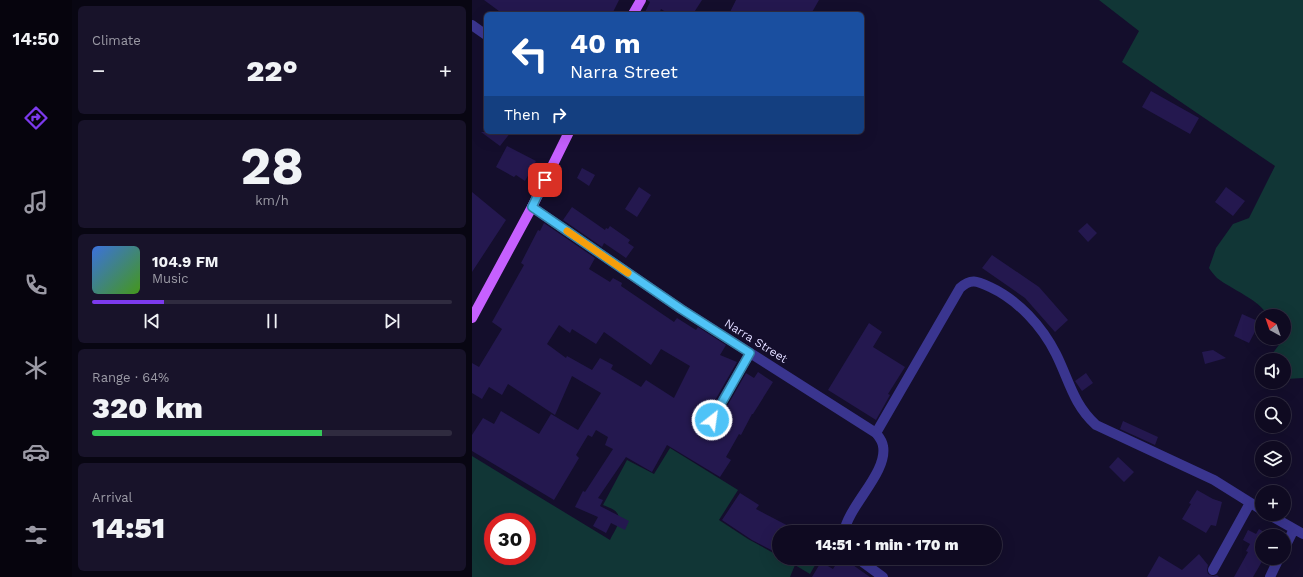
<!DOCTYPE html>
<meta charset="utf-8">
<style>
body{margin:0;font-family:"Work Sans",sans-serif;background:#18132a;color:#f1f3f6;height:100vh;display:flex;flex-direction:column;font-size:15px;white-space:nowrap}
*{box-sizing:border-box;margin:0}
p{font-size:13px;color:#9b9aa5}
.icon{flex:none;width:22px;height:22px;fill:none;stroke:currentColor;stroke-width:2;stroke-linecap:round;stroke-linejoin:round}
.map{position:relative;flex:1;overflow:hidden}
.details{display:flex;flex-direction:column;gap:6px;padding:6px;background:#080612;width:400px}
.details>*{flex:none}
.banner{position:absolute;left:12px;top:12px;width:380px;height:122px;border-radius:6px;box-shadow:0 4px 16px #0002,0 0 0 1px #2f2b3f;background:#1a4fa0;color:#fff;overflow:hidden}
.needle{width:26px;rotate:320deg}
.fabs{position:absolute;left:783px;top:309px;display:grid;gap:8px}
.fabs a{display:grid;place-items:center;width:36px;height:36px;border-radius:50%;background:#0f0a21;box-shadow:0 4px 16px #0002,0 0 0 1px #2f2b3f;font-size:20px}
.speed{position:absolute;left:12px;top:513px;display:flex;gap:8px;font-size:20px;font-weight:700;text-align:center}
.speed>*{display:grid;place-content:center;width:52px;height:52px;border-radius:50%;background:#0f0a21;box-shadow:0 4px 16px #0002,0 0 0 1px #2f2b3f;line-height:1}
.speed .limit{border:6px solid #d22;background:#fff;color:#111}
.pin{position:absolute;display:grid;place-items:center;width:34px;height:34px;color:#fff;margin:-17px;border-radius:8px;box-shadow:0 2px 6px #0006}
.me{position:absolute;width:44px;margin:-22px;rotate:30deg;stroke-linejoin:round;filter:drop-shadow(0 0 3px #0008)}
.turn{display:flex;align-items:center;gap:14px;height:84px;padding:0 20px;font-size:18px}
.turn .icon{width:52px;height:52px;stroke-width:2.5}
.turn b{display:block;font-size:28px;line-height:34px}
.then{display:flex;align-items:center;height:38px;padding:0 20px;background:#0003;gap:8px;font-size:15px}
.big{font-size:30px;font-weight:800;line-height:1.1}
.details .card{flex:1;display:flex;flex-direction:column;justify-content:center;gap:6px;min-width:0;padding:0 14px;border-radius:6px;background:#18132a}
.details .dial{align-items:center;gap:0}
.dial b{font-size:52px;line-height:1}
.song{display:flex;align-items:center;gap:12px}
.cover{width:48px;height:48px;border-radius:6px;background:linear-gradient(135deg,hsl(220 70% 55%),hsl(100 70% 35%))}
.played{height:4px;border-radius:2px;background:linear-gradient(90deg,#7c3aed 20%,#2f2b3f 20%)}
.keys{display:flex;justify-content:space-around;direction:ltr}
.heat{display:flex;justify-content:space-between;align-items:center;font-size:22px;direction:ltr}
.charge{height:6px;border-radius:3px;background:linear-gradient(90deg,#34c759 64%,#2f2b3f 0)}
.trip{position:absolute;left:300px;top:525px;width:230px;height:40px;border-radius:20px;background:#0f0a21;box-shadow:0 4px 16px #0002,0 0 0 1px #2f2b3f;font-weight:800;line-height:40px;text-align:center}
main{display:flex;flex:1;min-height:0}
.tab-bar{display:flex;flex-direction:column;width:72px;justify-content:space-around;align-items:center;background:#06040d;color:#9b9aa5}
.tab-bar .icon{width:28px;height:28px}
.tab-bar .on{color:#7c3aed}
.tab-bar b{font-size:18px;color:#f1f3f6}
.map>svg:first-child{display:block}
.green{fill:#113636;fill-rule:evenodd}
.building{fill:#24184f;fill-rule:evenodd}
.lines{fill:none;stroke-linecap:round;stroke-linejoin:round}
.minor{stroke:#3a358f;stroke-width:10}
.tertiary{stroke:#3a358f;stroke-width:10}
.primary{stroke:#c660ff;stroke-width:10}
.route-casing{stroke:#337fa1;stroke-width:10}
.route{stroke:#4fc3f7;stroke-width:7}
.slow{stroke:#f59e0b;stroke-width:7}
.labels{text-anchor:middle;stroke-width:4;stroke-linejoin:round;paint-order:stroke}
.street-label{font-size:12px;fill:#ded9ff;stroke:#140e2c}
</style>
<main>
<nav class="tab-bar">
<b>14:50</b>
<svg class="icon on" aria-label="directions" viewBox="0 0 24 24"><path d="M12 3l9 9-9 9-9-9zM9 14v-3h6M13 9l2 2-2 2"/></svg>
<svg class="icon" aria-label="music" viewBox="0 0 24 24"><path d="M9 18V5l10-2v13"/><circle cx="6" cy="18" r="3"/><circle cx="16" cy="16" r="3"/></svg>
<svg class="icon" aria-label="phone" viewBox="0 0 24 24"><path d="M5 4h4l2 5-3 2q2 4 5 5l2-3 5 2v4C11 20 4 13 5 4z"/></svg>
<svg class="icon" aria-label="climate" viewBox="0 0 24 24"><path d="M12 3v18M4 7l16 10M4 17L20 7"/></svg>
<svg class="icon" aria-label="car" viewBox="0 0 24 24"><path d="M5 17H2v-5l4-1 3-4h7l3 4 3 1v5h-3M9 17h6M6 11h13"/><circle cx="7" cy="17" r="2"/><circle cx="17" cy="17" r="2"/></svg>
<svg class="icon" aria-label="filters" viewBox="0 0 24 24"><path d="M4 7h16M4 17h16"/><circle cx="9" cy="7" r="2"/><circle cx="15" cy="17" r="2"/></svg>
</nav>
<section class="details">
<div class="card"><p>Climate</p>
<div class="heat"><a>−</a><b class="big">22°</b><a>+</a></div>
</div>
<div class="card dial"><b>28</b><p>km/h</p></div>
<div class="card">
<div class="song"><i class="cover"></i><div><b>104.9 FM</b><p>Music</p></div></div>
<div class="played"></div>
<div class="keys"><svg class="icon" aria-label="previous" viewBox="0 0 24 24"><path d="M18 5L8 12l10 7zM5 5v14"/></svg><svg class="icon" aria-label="pause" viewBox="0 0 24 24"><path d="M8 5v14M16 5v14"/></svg><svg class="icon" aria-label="next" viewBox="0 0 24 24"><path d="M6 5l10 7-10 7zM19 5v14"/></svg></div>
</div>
<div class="card"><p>Range · 64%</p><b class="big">320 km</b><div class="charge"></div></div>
<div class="card"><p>Arrival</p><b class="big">14:51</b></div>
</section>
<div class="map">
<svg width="831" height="577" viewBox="0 0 831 577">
<rect width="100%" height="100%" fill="#140e2c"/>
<!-- green -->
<path class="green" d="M627 0H831V378L814 379 812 376V360H799L798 357 809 342 807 338H812V316H796C788 300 759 289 745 278 742 275 739 271 737 268L744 248 761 224 777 218 803 166 650 62 667 31Z
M198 448 266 490 247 520 276 539 305 555 307 552V558H363L359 564 348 559 346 560 338 574 323 565 318 577H0V456L138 540C141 533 151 521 145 513 143 509 135 507 131 505L155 460 182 474ZM21 522H55V556H21Z"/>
<!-- building -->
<path class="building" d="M12 0H147L140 14H31Z
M175 0H230L221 14H197L189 9 187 14H172L178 2Z
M264 0H347L339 14H257Z
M679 91 727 118 718 134 670 107Z
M9 132H39L28 146Z
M35 146 64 161 53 181 44 175 42 177 24 167Z
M110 168 123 175 117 186 105 178Z
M167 187 179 195 165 217 153 209Z
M754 187 773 201 761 216 743 202Z
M0 192 34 220 0 272Z
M100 207 133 230 134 228 136 229 138 226 158 240 156 243 162 247 154 258 132 243 130 247 91 220Z
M72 223 123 258 117 269 138 282 141 278 150 283 149 286 202 322 205 318 224 330 226 327 254 345 248 355 265 362 226 430V433L228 438 232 439 238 436 274 373 282 378 286 372 301 382 281 414H280L269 435 267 434 254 457 259 460 248 477 195 445 180 472 154 457 126 498 131 500 128 506 157 521 153 530 139 523 134 533 121 526 126 517 103 507 111 491 113 492 141 449 133 445 136 437 124 430 120 437 116 435 104 455 107 458 82 500 0 451V435L11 418 22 424 29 411 67 434 79 414 106 430 129 393 100 376 83 415 36 384 30 395 17 387 10 399 0 393V363L7 367 30 329 20 322 52 265 49 263 66 230 68 231ZM87 325 98 333 100 329 124 344 132 332 179 365 189 349 218 366 202 398 174 380 169 387 139 369 141 365 128 358 120 370 95 356 94 358 75 344Z
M615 223 625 233 616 242 606 231Z
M520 255 567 287 596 320 583 332 553 298 510 268Z
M770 314 788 322 777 343 762 336Z
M397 323 410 332 401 347 433 367 416 394 418 395 404 420 356 390Z
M741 350 754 358 733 364 730 352Z
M614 373 621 383 610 391 603 381Z
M651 421 686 437 683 445 648 429Z
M646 457 662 472 652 482 637 467Z
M725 490 741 499 750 502 744 526 739 525 734 533 710 519 719 504 717 503Z
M268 493 287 505 284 509 328 532H307V554L280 540 250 520Z
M787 529 799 536H790V558H792L781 577H762L776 552 774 551 778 544 771 540 776 530 784 534Z
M727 554 736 565 735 570 736 574 741 576 745 575 747 577H675L687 556 710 570Z
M368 558 378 563 398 577H340L349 562 361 569Z"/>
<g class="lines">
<!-- minor -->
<path class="minor" d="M0 25 14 35
M232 433 278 353
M404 433 488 288C499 278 505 281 518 287 546 300 570 326 584 354 597 380 601 404 624 425L742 480 790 510
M796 514 831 534
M812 549 822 529
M741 570 778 503
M798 577 807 558"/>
<!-- tertiary -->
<path class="tertiary" d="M60 207 209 309 404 433C407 437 410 440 411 446 416 472 377 505 372 532
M385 558 411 577"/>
<!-- primary -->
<path class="primary" d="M161 14 169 0
M0 318 60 207 97 132"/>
</g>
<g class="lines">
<!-- route casing -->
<g class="route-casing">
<path id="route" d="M73 180 60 207 209 309 278 353 240 420"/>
</g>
<!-- route -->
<use href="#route" class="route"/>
<!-- slow -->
<path class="slow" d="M95 231 156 273"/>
</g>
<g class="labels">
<!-- street labels -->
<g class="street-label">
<text transform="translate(284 341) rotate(32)" y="4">Narra Street</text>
</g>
</g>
</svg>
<div class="fabs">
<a><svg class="needle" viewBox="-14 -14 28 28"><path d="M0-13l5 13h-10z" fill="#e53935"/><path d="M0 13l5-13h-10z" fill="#9b9aa5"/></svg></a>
<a><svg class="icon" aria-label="sound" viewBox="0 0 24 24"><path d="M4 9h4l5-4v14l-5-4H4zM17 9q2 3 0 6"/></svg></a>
<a><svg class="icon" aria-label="search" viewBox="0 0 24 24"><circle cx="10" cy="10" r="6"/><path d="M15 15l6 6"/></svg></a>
<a><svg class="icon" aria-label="layers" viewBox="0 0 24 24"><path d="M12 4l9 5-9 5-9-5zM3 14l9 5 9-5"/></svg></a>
<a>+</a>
<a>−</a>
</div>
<div class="speed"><div class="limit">30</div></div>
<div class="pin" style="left:73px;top:180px;background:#d93025"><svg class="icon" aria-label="arrive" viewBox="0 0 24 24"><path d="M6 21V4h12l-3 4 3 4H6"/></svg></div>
<svg class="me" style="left:240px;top:420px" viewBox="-20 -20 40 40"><circle r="17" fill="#4fc3f7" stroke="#fff" stroke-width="3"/><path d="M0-11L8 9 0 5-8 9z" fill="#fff"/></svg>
<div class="trip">14:51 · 1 min · 170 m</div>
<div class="banner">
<div class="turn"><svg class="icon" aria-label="left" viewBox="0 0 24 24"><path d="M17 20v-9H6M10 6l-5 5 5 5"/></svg><div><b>40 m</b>Narra Street</div></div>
<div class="then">Then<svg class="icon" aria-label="right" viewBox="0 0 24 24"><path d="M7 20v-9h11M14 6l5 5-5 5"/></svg></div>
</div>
</div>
</main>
